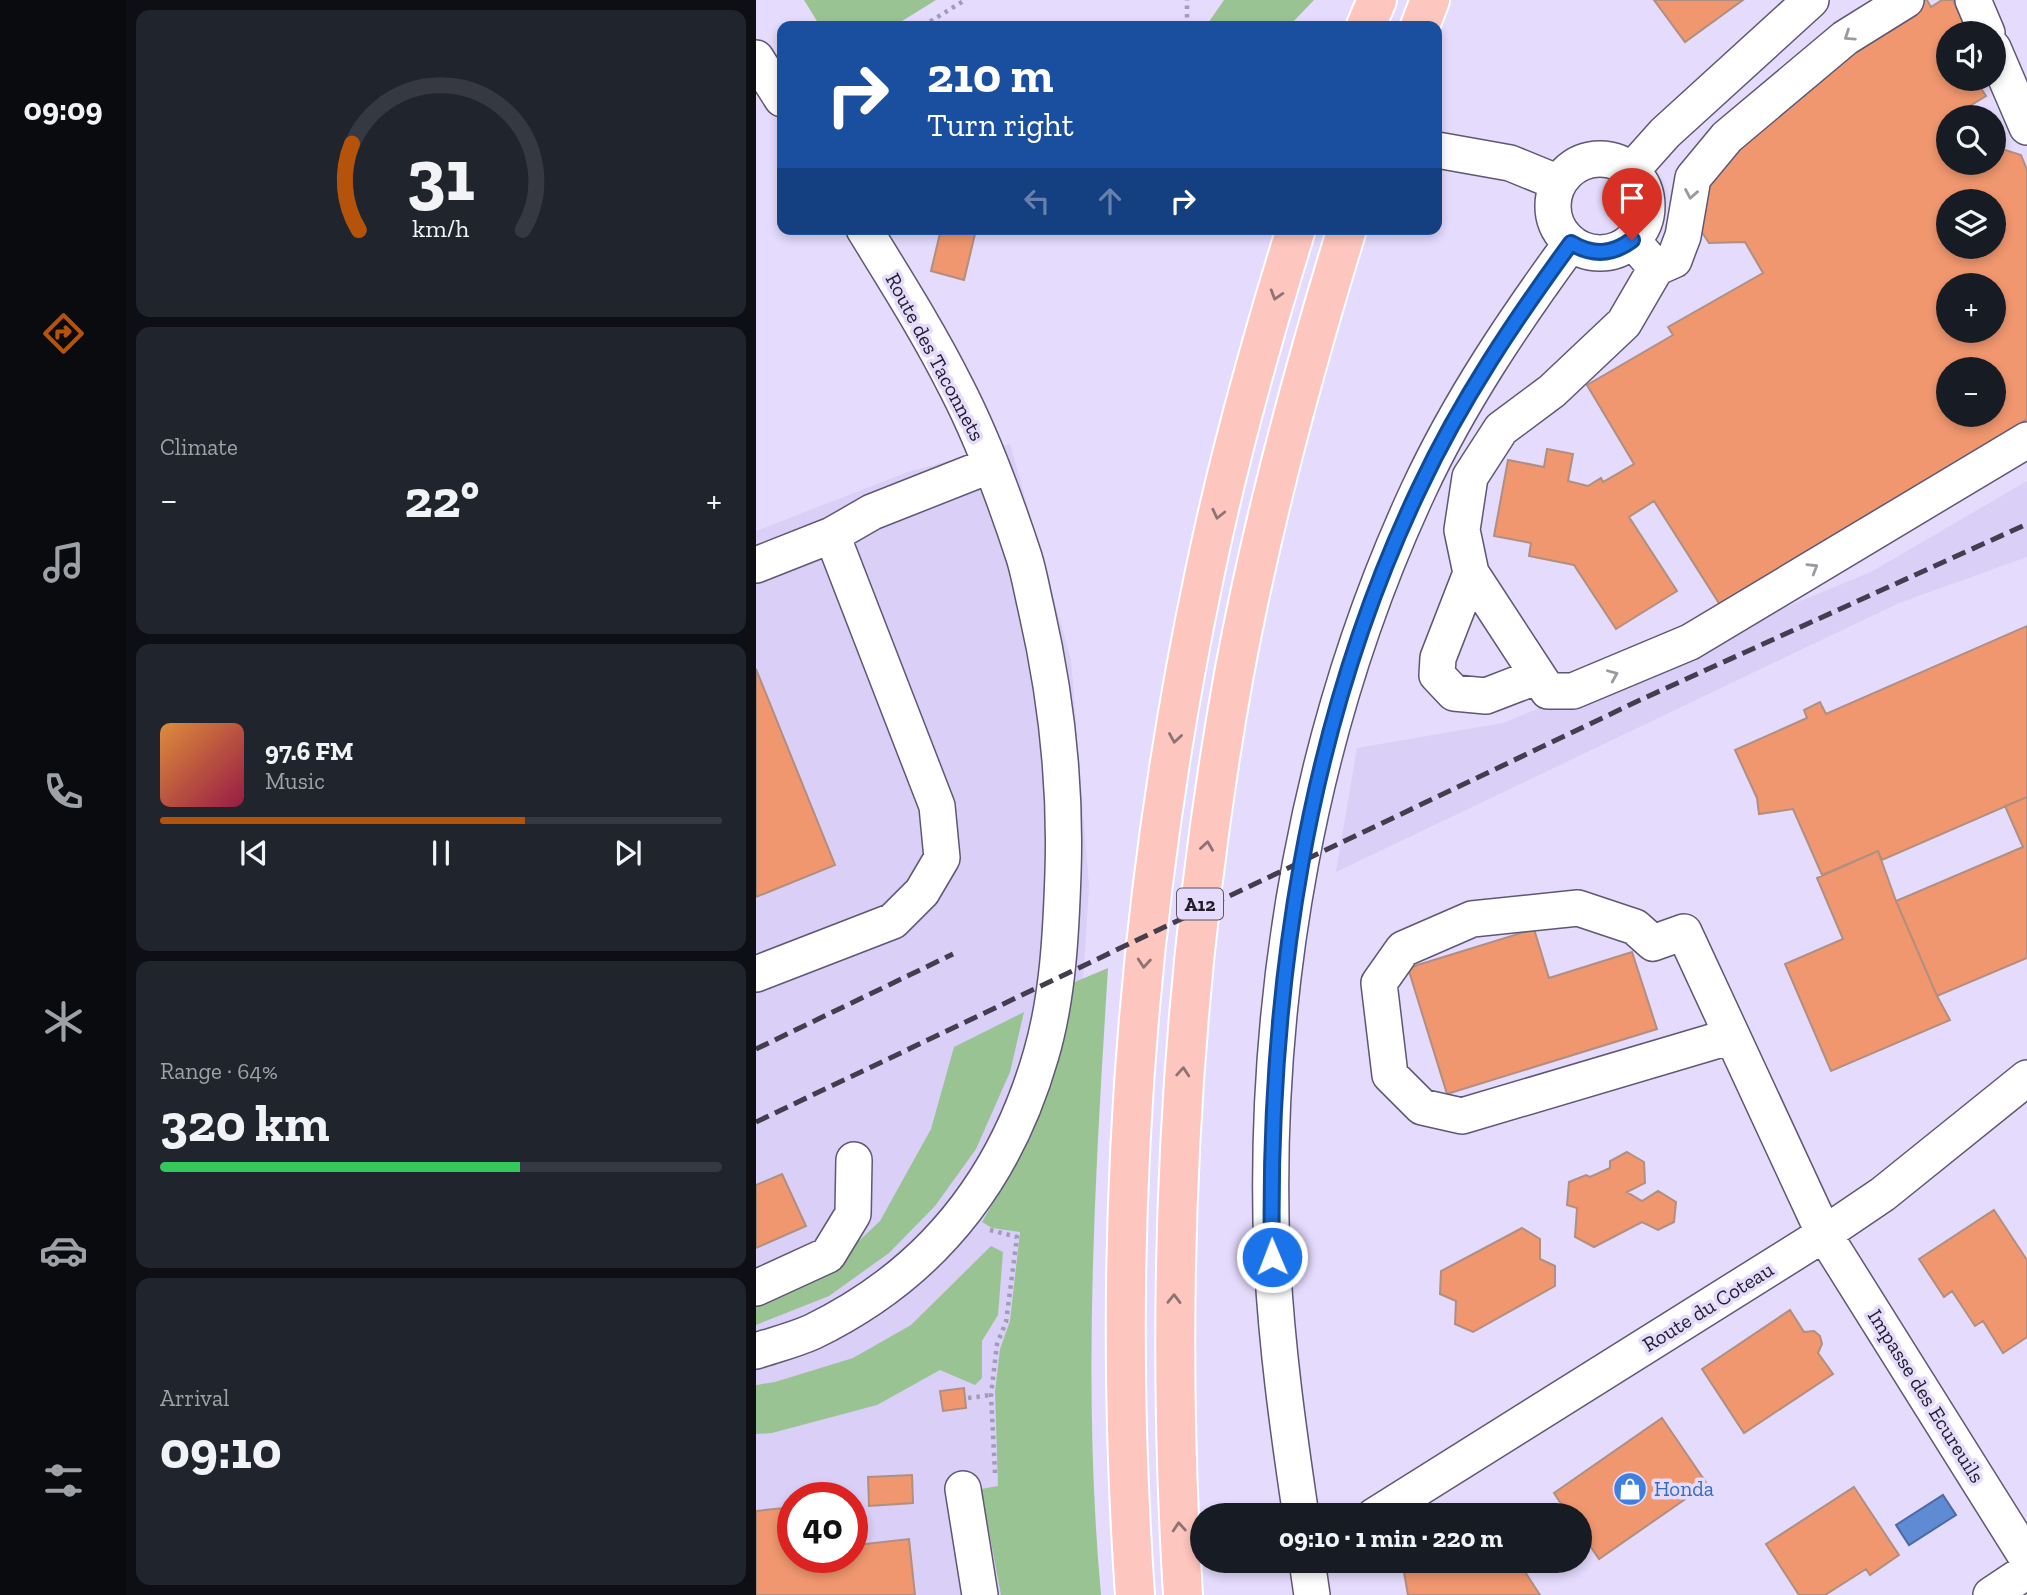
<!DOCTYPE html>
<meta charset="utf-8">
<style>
body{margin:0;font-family:"Zilla Slab",serif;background:#20242c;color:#f1f3f6;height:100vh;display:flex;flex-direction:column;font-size:26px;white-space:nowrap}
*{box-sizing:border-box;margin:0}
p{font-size:23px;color:#9ea1a6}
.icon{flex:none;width:38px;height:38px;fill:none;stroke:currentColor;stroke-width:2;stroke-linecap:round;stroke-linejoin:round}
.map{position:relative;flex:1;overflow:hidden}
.sheet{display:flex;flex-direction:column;gap:10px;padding:10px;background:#0d0f14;width:630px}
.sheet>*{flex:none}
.hud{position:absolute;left:21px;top:21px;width:665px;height:214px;border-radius:14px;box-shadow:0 4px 10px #0003;background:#1a4fa0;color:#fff;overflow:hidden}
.tools{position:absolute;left:1180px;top:21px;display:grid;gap:14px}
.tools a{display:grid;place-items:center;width:70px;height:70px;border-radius:50%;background:#171b24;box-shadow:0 4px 10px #0003;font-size:35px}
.speed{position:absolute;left:21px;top:1482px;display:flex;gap:14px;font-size:35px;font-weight:700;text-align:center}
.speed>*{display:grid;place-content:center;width:91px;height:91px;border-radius:50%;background:#171b24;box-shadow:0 4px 10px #0003;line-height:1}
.speed .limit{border:10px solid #d22;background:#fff;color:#111}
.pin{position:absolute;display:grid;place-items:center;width:60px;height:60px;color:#fff;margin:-72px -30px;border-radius:50% 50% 50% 0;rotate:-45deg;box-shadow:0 0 7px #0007}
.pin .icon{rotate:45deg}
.me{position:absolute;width:77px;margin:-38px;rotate:359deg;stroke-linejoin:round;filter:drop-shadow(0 0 5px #0008)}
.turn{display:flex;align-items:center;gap:24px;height:147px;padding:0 35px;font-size:32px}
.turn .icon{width:91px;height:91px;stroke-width:2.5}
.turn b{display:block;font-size:49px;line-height:60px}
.lanes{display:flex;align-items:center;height:66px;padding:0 35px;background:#0003;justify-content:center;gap:35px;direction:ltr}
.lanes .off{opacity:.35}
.big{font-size:52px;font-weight:700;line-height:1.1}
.sheet .tile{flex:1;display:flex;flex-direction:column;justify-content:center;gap:10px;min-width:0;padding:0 24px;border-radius:14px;background:#20242c}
.sheet .dial{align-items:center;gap:0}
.dial svg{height:182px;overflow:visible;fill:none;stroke:#363941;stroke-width:7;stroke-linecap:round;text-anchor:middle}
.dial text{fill:#f1f3f6;stroke:none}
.song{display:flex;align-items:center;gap:21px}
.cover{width:84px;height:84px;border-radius:10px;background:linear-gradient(135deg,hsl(30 70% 55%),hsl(340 70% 35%))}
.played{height:7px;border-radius:4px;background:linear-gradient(90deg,#b45309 65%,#363941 65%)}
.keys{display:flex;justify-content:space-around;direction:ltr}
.heat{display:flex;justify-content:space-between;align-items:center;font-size:38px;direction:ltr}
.charge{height:10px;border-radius:5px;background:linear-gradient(90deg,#34c759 64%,#363941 0)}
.trip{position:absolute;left:434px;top:1503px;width:402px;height:70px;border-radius:35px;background:#171b24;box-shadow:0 4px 10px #0003;font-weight:700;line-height:70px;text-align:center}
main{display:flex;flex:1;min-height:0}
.tabs{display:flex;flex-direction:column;width:126px;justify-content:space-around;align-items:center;background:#090b0e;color:#9ea1a6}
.tabs .icon{width:49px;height:49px}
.tabs .selected{color:#b45309}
.tabs b{font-size:32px;color:#f1f3f6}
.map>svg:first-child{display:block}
.built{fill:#d9cff7;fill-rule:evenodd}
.green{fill:#9ac394}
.water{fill:#5e8bd4;stroke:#4c6aa1;stroke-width:2}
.building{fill:#f0976f;stroke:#b08f80;stroke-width:2;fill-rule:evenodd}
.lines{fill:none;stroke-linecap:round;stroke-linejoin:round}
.minor-casing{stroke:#5f5773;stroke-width:38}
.highway-casing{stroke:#fff;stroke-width:42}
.path{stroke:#a39cb7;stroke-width:4.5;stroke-dasharray:3.5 5;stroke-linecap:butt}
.minor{stroke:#fff;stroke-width:35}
.highway{stroke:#fdc6be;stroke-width:38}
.rail{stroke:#423e4d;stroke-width:5;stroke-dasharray:14 7;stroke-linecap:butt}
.oneway{stroke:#9b9a9f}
.oneway2{stroke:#8f7274}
.route-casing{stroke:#114b97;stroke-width:18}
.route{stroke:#1a73e8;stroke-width:12}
.labels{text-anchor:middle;stroke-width:7;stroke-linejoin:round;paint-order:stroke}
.shield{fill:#e4dbfd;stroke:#5c5769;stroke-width:2}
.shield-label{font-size:19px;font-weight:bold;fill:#211e2a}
.street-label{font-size:21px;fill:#211e2a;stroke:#e4dbfd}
.shop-label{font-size:21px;fill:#366cbe;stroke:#e4dbfd;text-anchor:start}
</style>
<main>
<nav class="tabs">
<b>09:09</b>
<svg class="icon selected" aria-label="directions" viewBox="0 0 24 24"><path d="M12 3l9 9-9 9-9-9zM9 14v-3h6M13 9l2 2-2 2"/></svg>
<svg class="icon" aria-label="music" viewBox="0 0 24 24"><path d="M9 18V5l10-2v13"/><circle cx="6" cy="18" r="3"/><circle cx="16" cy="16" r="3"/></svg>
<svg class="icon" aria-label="phone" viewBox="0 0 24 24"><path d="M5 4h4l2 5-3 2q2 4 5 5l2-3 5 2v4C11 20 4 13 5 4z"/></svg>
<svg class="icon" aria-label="climate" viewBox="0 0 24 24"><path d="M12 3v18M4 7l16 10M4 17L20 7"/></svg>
<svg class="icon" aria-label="car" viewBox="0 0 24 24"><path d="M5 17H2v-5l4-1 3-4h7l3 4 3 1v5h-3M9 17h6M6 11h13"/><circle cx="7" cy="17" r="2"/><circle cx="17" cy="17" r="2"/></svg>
<svg class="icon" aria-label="filters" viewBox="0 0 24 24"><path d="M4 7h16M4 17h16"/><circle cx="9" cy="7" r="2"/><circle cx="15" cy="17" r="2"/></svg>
</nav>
<section class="sheet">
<div class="tile dial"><svg viewBox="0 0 100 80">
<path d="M14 69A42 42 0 1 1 86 69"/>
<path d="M14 69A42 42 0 0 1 11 31" stroke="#b45309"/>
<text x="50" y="56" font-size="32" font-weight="700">31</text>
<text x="50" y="72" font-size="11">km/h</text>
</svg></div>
<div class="tile"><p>Climate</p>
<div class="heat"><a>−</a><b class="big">22°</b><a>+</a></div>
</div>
<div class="tile">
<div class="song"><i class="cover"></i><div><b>97.6 FM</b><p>Music</p></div></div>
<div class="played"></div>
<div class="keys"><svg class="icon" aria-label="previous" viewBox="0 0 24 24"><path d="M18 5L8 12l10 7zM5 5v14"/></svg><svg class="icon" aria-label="pause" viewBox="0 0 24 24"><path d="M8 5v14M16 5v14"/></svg><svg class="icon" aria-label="next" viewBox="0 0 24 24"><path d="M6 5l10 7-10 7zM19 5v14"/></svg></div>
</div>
<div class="tile"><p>Range · 64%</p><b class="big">320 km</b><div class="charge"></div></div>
<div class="tile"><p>Arrival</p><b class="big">09:10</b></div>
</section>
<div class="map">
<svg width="1271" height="1595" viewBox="0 0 1271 1595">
<rect width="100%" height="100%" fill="#e4dbfd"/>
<!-- built -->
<path class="built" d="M254 444 315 660 333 886 292 1538 297 1595H0V531L152 472ZM37 1498H96V1558H37Z
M1271 481V557L1143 603 580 872 601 748 747 723 1115 572Z"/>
<!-- green -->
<path class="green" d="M48 0H180L138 26H64Z
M468 0H558L533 26H450Z
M352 968C339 1177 326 1386 345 1595H245L225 1489 242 1486 239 1392 244 1349 254 1321 264 1232 236 1228 226 1222 259 1165 281 1116 314 984Z
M268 1012 254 1072 220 1149 179 1206 133 1253 73 1296 0 1325V1302L73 1269 124 1221 175 1129 198 1047Z
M235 1246 247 1252 242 1315 226 1341V1378L219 1385 184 1370 121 1405 16 1433 0 1434V1385L19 1382 97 1358 155 1325Z"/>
<!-- water -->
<path class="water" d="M1187 1495 1200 1515 1153 1545 1140 1525Z"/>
<!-- building -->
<path class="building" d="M898 0H987L929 42Z
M1167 0H1171L1175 7 1186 0H1197L1212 33H1192V79H1231L1232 81 1224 87 1230 96 1209 109 1214 117H1192V163H1237V146L1265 155 1271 170V419L968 611 898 501 873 517 921 591 860 629 818 565 773 556 775 543 738 536 752 460 788 467 791 449 817 454 812 481 832 486 845 478 847 482 878 464 831 385 917 335 912 327 1007 273 989 242 953 243 936 217 966 159 1040 92ZM1192 201H1237V247H1192ZM1192 285H1237V331H1192ZM1192 369H1237V415H1192Z
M185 229H200L219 234 208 280 175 271Z
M1271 626V797L1126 860 1122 851 1066 875 1037 809 1003 814 1001 798 979 750 1051 718 1048 710 1064 702 1070 714Z
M0 669 79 865 0 897Z
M1271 797V958L1181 996 1140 901 1267 847 1249 806Z
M1122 851 1140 901 1181 996 1194 1020 1075 1071 1029 964 1087 939 1061 878Z
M778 929 793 978 876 952 901 1029 691 1094 652 968Z
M871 1152 888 1162 889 1183 871 1192 886 1201 902 1191 920 1202 918 1222 902 1230 886 1222 838 1247 819 1237 821 1208 811 1205 813 1182 830 1175 834 1177 854 1168V1161Z
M26 1174 50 1226 0 1248V1185Z
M1238 1210 1271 1260V1337L1247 1353 1227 1321 1219 1326 1196 1291 1188 1297 1163 1259Z
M766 1228 784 1239V1259L799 1266V1286L717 1332 699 1324 700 1301 684 1294 685 1271Z
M1034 1310 1048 1332 1058 1331 1064 1336 1066 1344 1062 1353 1077 1374 988 1433 946 1369Z
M208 1388 210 1408 187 1411 184 1391Z
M906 1418 951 1484 843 1559 824 1531V1516H813L798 1493Z
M156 1475 157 1503 113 1506 112 1477Z
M1098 1487 1143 1555 1114 1575 1110 1569 1069 1595H1043L1010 1544Z
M96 1501 101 1545 153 1539 159 1595H0V1511L37 1507V1558H96Z
M646 1561H762L784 1595H652Z"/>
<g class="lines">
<!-- minor casing -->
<g class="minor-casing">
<path id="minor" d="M1217 0 1231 33
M1237 48 1271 127
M0 58 26 99
M681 150 754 163 803 183
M797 206a47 47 0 1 1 94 0a47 47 0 1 1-94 0Z
M875 171 909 133 1055 0
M876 240 900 268 868 323 796 391 745 429 714 477 706 530 715 573 792 691H817L934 642 1271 440
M900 268 918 260 927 236 937 178 971 137 1089 38 1150 0
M0 565 76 535
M715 573 682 658 681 675 698 693 730 696 782 676
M0 974 137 921 166 892 186 858 181 806 76 535 116 512 235 465
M976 1036 706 1116 666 1107 634 1075 623 983 647 949 716 919 822 908 879 927 897 943 928 932 1068 1234 1271 1558
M0 1288 72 1255 97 1214 98 1160
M0 1351C18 1345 38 1340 56 1332 174 1275 249 1180 285 1055 302 997 305 933 307 873 310 784 300 695 280 608 276 591 273 573 268 557 249 499 228 441 200 387 173 333 140 281 108 229
M207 1489 224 1595
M545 1516C532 1429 520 1342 516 1255 506 995 553 725 663 489 704 401 758 321 815 243
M618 1516 1068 1234 1127 1194 1271 1078
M551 1561 556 1595
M1235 1595 1271 1571"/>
</g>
<!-- highway casing -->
<g class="highway-casing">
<path id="highway" d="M610 26 621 0
M664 26 674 0
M379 1595C355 1252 378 908 449 572 473 456 505 342 540 229
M427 1595C408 1285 423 980 478 674 506 523 546 375 591 229"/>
</g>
<!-- path -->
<path class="path" d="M167 26 209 0
M431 26V0
M234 1230 261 1237 250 1322 241 1344 235 1395 239 1473
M212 1398 235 1395"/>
<!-- minor -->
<use href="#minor" class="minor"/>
<!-- highway -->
<use href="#highway" class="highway"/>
<!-- rail -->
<path class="rail" d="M0 1049 197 954
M0 1122 884 700 1271 524"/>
</g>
<!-- one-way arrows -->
<defs><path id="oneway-chevron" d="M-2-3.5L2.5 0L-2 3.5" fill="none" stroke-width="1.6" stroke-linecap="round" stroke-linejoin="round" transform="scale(1.75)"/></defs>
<g class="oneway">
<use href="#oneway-chevron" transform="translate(1093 36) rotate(146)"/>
<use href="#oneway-chevron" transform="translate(935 194) rotate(100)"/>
<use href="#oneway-chevron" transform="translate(1057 568) rotate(-31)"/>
<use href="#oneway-chevron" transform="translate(857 675) rotate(-23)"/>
</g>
<g class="oneway2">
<use href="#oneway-chevron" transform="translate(520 295) rotate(107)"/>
<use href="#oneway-chevron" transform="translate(462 514) rotate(103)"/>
<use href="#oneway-chevron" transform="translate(419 738) rotate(99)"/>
<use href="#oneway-chevron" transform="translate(451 846) rotate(-82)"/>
<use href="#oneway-chevron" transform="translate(388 963) rotate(95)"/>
<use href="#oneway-chevron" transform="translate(427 1072) rotate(-86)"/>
<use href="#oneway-chevron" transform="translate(418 1299) rotate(-89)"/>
<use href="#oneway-chevron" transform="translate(423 1527) rotate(-94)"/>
</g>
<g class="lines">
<!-- route casing -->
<g class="route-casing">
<path id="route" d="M516 1257C511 995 550 725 664 487 705 400 758 321 815 243 837 256 856 255 876 240"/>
</g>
<!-- route -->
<use href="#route" class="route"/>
</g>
<!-- icons -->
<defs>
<g id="shop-disc" transform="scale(1.75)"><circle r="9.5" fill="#3f7fe0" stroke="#e4dbfd"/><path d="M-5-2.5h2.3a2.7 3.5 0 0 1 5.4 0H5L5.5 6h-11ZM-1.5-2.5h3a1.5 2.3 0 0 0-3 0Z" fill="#fff"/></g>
</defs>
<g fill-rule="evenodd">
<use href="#shop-disc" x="874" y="1489"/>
</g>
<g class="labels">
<!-- shield labels -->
<rect class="shield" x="421" y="888.5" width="46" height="31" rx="5"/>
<g class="shield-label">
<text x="444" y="911">A12</text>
</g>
<!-- street labels -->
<g class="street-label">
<text transform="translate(179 357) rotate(62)" y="7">Route des Taconnets</text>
<text transform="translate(952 1307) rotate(-32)" y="7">Route du Coteau</text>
<text transform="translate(1170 1396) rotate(58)" y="7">Impasse des Ecureuils</text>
</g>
<!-- shop labels -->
<g class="shop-label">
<text x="898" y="1496">Honda</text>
</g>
</g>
</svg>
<div class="tools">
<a><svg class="icon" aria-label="sound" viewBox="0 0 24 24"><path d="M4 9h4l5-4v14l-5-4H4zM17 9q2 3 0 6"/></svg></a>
<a><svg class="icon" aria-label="search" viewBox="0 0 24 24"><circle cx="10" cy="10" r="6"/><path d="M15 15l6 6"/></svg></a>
<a><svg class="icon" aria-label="layers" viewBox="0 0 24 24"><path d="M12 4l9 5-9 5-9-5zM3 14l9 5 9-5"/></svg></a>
<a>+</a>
<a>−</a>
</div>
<div class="speed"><div class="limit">40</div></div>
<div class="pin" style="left:876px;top:240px;background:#d93025"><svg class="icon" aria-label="arrive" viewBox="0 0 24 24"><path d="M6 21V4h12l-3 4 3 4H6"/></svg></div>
<svg class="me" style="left:516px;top:1257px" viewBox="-20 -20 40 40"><circle r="17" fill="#1a73e8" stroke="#fff" stroke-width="3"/><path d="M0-11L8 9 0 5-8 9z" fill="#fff"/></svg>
<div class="trip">09:10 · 1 min · 220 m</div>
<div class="hud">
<div class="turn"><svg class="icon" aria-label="right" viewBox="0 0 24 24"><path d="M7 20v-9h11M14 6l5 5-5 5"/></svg><div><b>210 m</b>Turn right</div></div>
<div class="lanes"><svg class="icon off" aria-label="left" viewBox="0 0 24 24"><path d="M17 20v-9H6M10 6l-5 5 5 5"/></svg><svg class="icon off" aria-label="ahead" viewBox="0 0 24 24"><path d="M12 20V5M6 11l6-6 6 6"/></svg><svg class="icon" aria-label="right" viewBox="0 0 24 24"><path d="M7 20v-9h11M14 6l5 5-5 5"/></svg></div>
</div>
</div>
</main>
